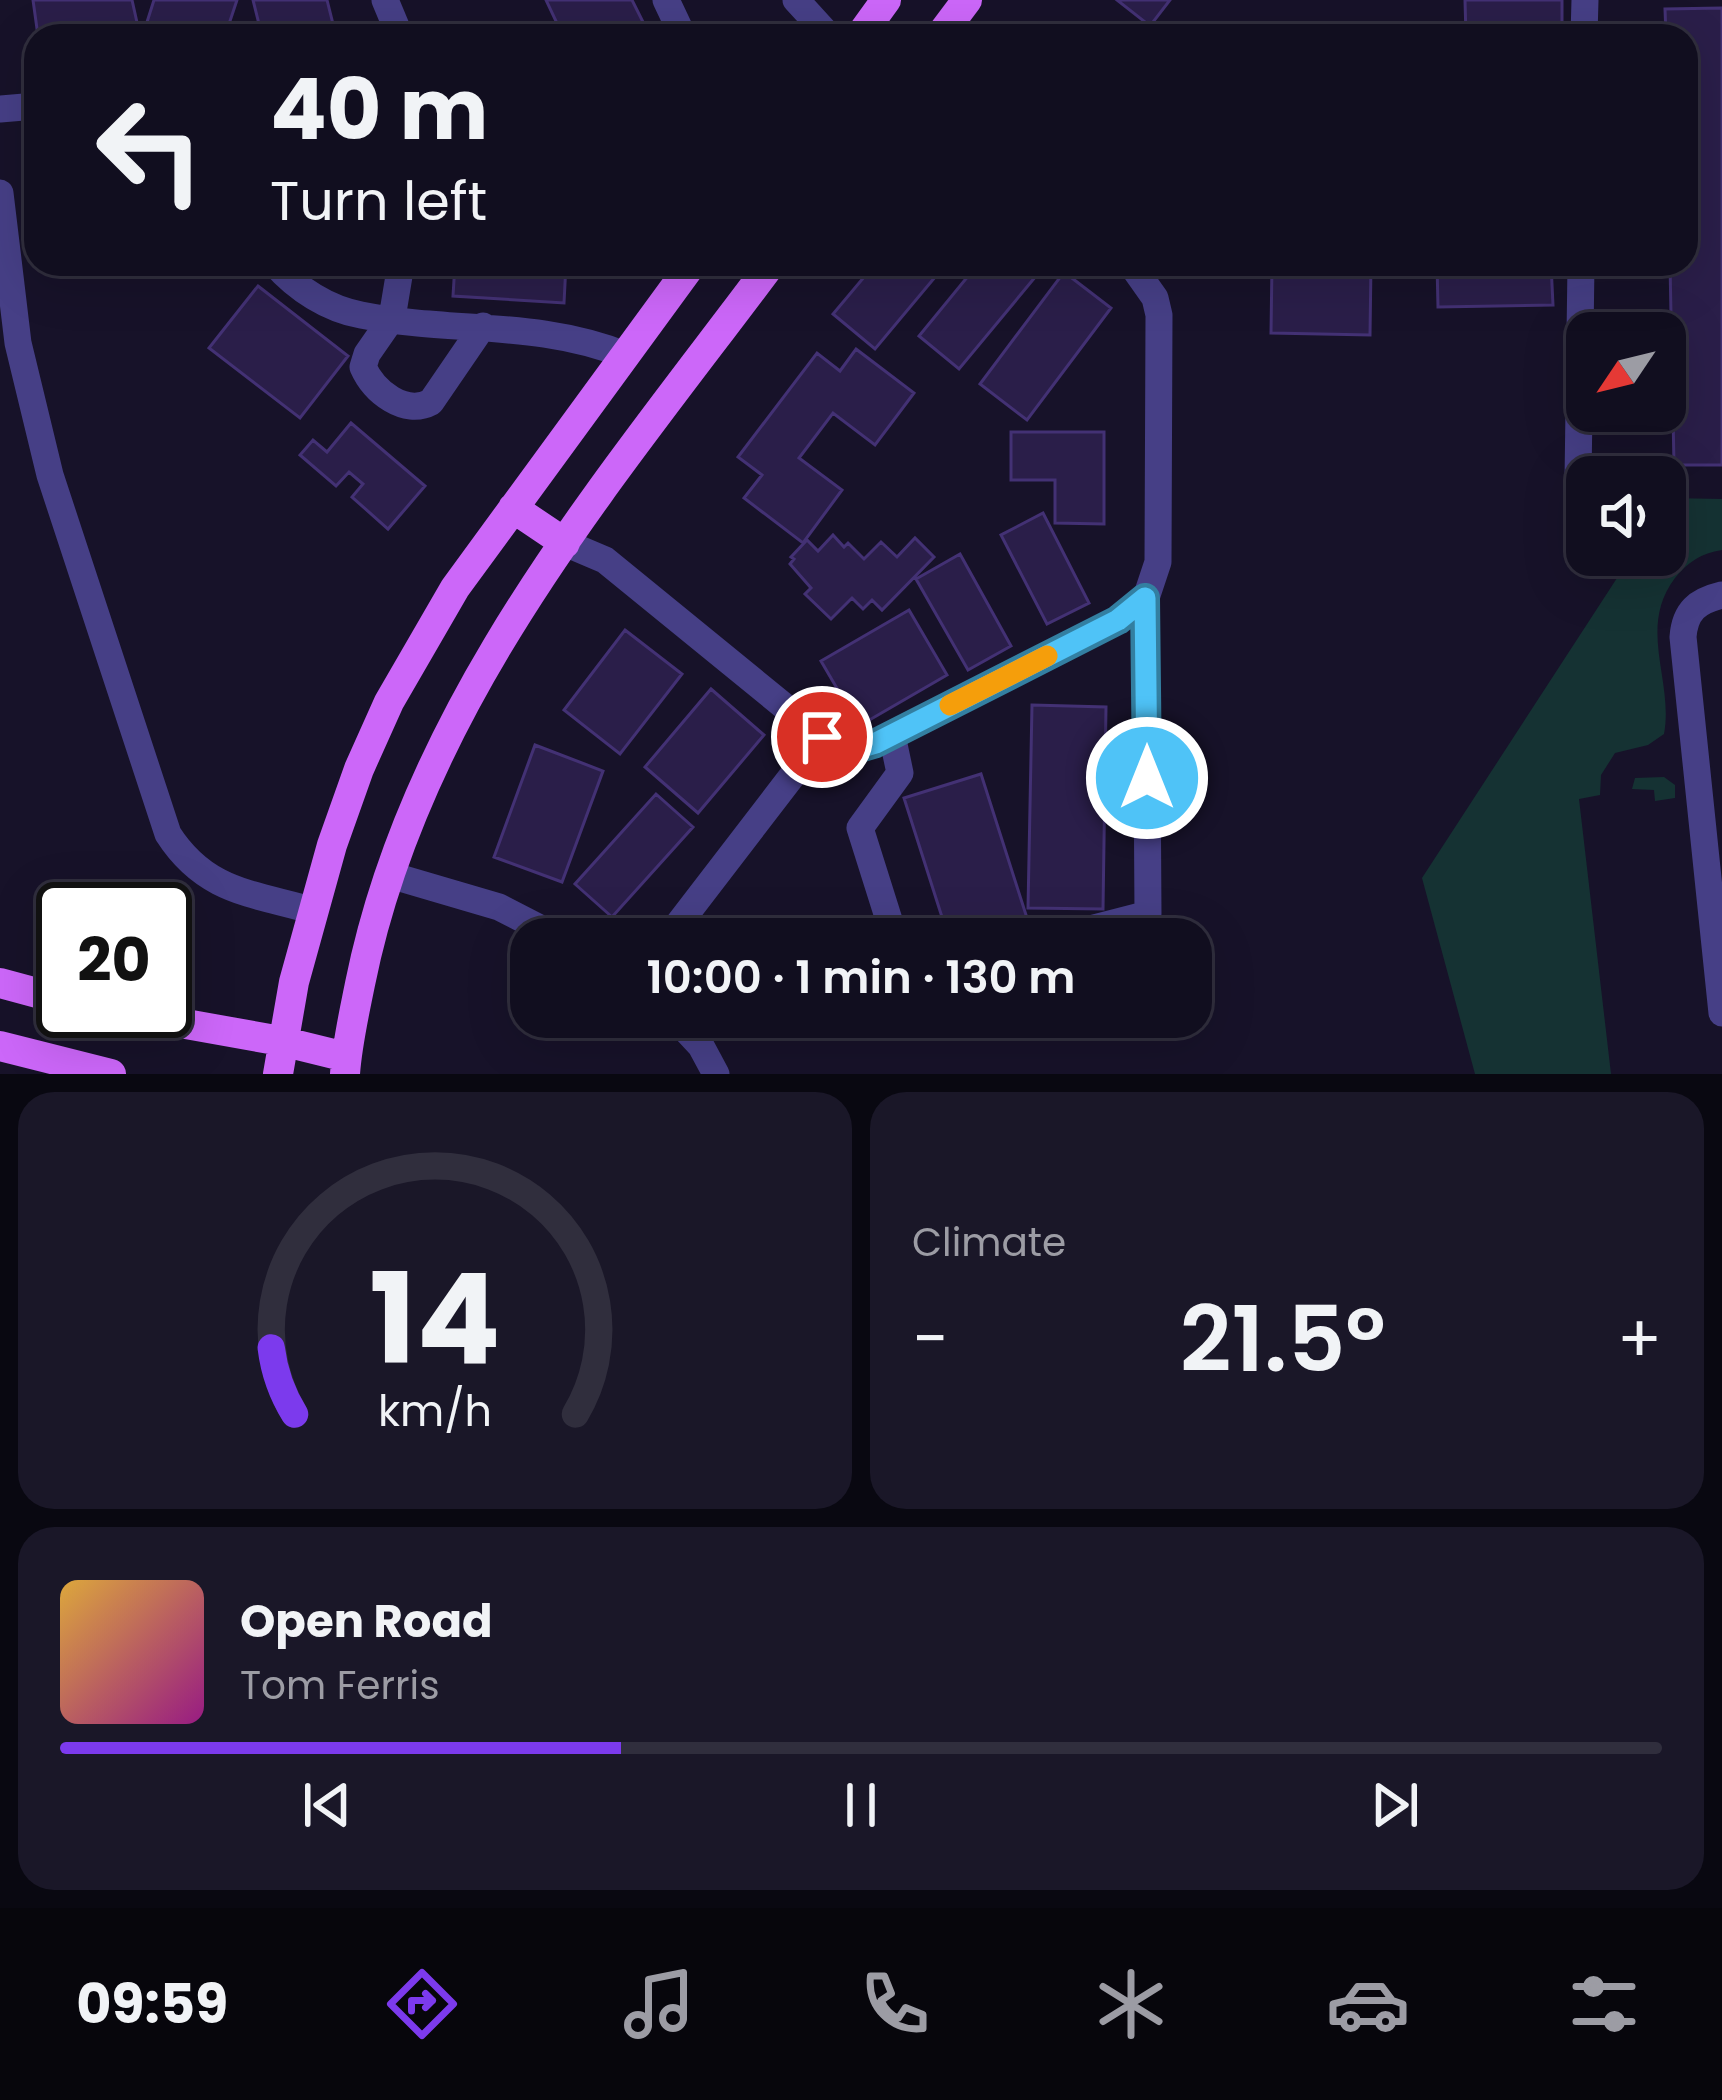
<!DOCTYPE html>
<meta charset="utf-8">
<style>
body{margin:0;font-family:Poppins,sans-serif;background:#1a1728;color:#f1f3f6;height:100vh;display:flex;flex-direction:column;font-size:45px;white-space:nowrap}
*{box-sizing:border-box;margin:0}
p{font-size:39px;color:#9c9ca4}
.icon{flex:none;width:66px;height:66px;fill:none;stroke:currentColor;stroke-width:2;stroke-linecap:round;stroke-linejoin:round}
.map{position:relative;height:1074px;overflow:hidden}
.sheet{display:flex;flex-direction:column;gap:18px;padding:18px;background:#090811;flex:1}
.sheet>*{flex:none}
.hud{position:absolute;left:24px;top:24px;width:1674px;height:252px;border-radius:36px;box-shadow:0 12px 48px #0002,0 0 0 3px #302e3d;background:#110e1f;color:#f1f3f6;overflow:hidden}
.needle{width:78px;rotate:235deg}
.fabs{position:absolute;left:1566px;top:312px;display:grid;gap:24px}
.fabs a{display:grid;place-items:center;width:120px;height:120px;border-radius:24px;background:#110e1f;box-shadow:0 12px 48px #0002,0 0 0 3px #302e3d;font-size:60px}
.speed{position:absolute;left:36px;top:882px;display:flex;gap:24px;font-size:60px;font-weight:700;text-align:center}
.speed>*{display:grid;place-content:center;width:156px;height:156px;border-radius:50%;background:#110e1f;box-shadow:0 12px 48px #0002,0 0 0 3px #302e3d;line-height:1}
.speed .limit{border:6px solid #111;border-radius:18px;background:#fff;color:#111}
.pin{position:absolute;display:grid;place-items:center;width:102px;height:102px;color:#fff;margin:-51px;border:6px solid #fff;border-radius:50%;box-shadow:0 3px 12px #0007}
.me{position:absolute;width:132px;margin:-66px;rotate:0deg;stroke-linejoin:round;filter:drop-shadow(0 0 9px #0008)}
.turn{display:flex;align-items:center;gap:42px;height:252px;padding:0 48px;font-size:54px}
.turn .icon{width:156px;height:156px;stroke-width:2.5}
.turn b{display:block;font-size:84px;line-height:102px}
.big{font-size:90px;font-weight:600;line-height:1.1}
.sheet .card{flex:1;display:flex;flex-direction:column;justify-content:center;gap:18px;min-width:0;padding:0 42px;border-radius:36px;background:#1a1728}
.sheet .dial{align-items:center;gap:0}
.dial svg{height:312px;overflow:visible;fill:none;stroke:#302e3d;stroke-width:7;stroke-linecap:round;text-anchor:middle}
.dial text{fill:#f1f3f6;stroke:none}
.song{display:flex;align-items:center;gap:36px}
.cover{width:144px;height:144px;border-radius:18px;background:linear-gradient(135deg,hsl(40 70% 55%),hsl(310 70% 35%))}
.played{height:12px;border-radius:6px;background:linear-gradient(90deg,#7c3aed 35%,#302e3d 35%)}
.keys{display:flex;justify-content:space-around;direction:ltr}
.heat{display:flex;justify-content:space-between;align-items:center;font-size:66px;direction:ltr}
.sheet .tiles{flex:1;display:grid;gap:18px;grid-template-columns:1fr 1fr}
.card:last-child{grid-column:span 2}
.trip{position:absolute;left:510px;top:918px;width:702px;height:120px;border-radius:36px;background:#110e1f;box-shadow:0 12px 48px #0002,0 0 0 3px #302e3d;font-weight:600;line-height:120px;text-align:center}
.tab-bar{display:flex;height:192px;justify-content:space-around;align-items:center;background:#07060c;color:#9c9ca4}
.tab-bar .icon{width:84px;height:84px}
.tab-bar .selected{color:#7c3aed}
.tab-bar b{font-size:54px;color:#f1f3f6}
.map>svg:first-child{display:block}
.green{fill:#153233}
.building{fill:#2a1e49;stroke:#433174;stroke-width:3}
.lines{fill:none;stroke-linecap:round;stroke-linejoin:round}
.minor{stroke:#463f86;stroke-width:27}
.major{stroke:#cc67f9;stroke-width:30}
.route-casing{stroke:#337fa1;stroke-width:30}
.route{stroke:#4fc3f7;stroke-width:21}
.slow{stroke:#f59e0b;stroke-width:21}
</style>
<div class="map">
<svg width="1722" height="1074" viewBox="0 0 1722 1074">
<rect width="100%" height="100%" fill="#171229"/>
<!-- green -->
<path class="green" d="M1669 498 1722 499V550C1701 553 1688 562 1675 578 1637 628 1674 681 1664 734L1648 745 1615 753 1601 775 1600 795 1579 799 1611 1074H1475L1422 878 1632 555H1665V504Z
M1664 777 1675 785V798L1655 801 1654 790 1632 789 1635 778Z"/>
<!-- building -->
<path class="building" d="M33 0H132L140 36H38Z
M154 0H237L225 36H188L147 22Z
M253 0H327L336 36H262Z
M546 0H632L650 36H563Z
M1117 0H1170L1150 26Z
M1465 0H1562V36H1466Z
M1722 8V465H1674L1670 264H1686V36H1666L1665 9Z
M455 264H566L564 303 453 296Z
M875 264H946L875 349 833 314Z
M978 264H1046L959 369 919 336Z
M1272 264H1371L1370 335 1271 333Z
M1437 264H1551L1553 305 1438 307Z
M1064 272 1111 308 1027 420 980 384Z
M258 286 348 356 300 418 209 348Z
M856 349 914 393 875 445 833 413 799 458 842 490 803 543 744 498 762 475 738 457 817 353 840 371Z
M351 423 425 486 388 529 352 497 363 484 349 472 336 486 300 455 313 440 327 452Z
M1011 432H1104V524L1055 523V480H1011Z
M1043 513 1089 603 1047 624 1001 535Z
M833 535 844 547 848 543 864 559 881 542 897 557 915 538 934 557 882 610 872 600 863 609 852 598 831 619 805 594 811 588 790 564 794 559 791 557 807 540 818 551Z
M960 554 1011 646 968 670 916 579Z
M909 610 947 675 859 726 821 661Z
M625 630 682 674 620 754 564 710Z
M711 689 764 735 698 813 645 767Z
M1032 705 1106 707 1103 909 1028 908Z
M535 745 603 771 562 882 494 857Z
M981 774 1027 918 962 939H949L904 798Z
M656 794 693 827 612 917 575 884Z"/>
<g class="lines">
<!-- minor -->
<path class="minor" d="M385 0 400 36
M666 0 683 36
M796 0 829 36
M1584 36 1585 0
M0 109 36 106
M0 193 18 343 50 475 168 834C206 893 253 893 314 911
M275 264C297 289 328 309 361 315 451 333 537 320 625 355
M401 264 392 318 367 354 363 367C374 392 405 416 431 402L483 326
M1578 480 1581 264
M565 543 605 560 822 737 859 748 876 743 1118 620 1146 598 1158 562 1159 315 1155 298 1131 264
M1722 595C1697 601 1685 611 1683 637L1722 1013
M892 735 900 773 860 828 895 939
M390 875 499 907 561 939
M667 939 822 737
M1051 939 1148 914 1146 598
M674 1017 701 1046 716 1074"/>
<!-- major -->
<path class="major" d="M860 36 886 0
M940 36 967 0
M513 508 565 543
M0 983 63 1000
M113 1011 281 1041 346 1057
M0 1046 111 1074
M278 1074 294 982 332 845 359 769 389 702 455 588 692 264
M345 1074C347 1044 354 1014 360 984 416 705 605 486 771 264"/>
</g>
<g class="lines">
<!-- route casing -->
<g class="route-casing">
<path id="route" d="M822 737 859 748 876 743 1118 620 1145 598 1147 778"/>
</g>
<!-- route -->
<use href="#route" class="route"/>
<!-- slow -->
<path class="slow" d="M950 705 1047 656"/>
</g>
</svg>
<div class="fabs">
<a><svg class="needle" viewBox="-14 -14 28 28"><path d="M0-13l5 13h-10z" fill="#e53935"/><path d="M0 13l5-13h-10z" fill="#9c9ca4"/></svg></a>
<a><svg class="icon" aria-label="sound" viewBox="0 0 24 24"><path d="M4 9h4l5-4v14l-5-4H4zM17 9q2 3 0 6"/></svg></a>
</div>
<div class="speed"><div class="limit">20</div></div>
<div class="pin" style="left:822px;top:737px;background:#d93025"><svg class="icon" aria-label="arrive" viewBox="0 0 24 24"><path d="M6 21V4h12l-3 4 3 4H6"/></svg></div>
<svg class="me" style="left:1147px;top:778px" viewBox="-20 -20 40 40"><circle r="17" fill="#4fc3f7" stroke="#fff" stroke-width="3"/><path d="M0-11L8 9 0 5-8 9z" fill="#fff"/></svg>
<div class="trip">10:00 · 1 min · 130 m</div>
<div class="hud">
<div class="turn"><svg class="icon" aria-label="left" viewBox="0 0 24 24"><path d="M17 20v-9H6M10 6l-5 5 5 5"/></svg><div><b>40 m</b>Turn left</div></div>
</div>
</div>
<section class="sheet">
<div class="tiles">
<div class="card dial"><svg viewBox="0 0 100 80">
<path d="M14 69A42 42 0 1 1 86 69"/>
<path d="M14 69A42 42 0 0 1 8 52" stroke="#7c3aed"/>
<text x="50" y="56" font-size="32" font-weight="700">14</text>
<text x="50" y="72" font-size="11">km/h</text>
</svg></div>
<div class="card"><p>Climate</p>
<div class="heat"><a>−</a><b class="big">21.5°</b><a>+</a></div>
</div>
<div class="card">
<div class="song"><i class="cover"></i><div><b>Open Road</b><p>Tom Ferris</p></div></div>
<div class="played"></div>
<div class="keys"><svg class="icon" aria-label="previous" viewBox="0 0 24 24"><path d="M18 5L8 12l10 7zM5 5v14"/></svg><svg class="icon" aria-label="pause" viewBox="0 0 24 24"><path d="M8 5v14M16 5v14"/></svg><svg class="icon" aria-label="next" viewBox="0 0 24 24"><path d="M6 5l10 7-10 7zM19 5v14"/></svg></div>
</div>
</div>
</section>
<nav class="tab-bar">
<b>09:59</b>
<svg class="icon selected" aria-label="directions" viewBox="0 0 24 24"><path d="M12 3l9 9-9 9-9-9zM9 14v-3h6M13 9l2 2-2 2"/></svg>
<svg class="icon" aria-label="music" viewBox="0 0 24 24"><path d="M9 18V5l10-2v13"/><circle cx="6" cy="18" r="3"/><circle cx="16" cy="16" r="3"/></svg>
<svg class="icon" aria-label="phone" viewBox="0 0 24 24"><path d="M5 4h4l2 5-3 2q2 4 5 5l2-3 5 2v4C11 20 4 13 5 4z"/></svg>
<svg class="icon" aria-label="climate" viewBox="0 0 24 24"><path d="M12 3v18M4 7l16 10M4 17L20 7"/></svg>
<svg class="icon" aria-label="car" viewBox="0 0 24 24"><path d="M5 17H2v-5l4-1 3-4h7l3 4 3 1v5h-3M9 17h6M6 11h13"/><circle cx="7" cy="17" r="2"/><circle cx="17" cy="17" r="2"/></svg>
<svg class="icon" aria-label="filters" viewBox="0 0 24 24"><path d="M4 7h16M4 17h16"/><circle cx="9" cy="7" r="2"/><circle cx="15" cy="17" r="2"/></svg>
</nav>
